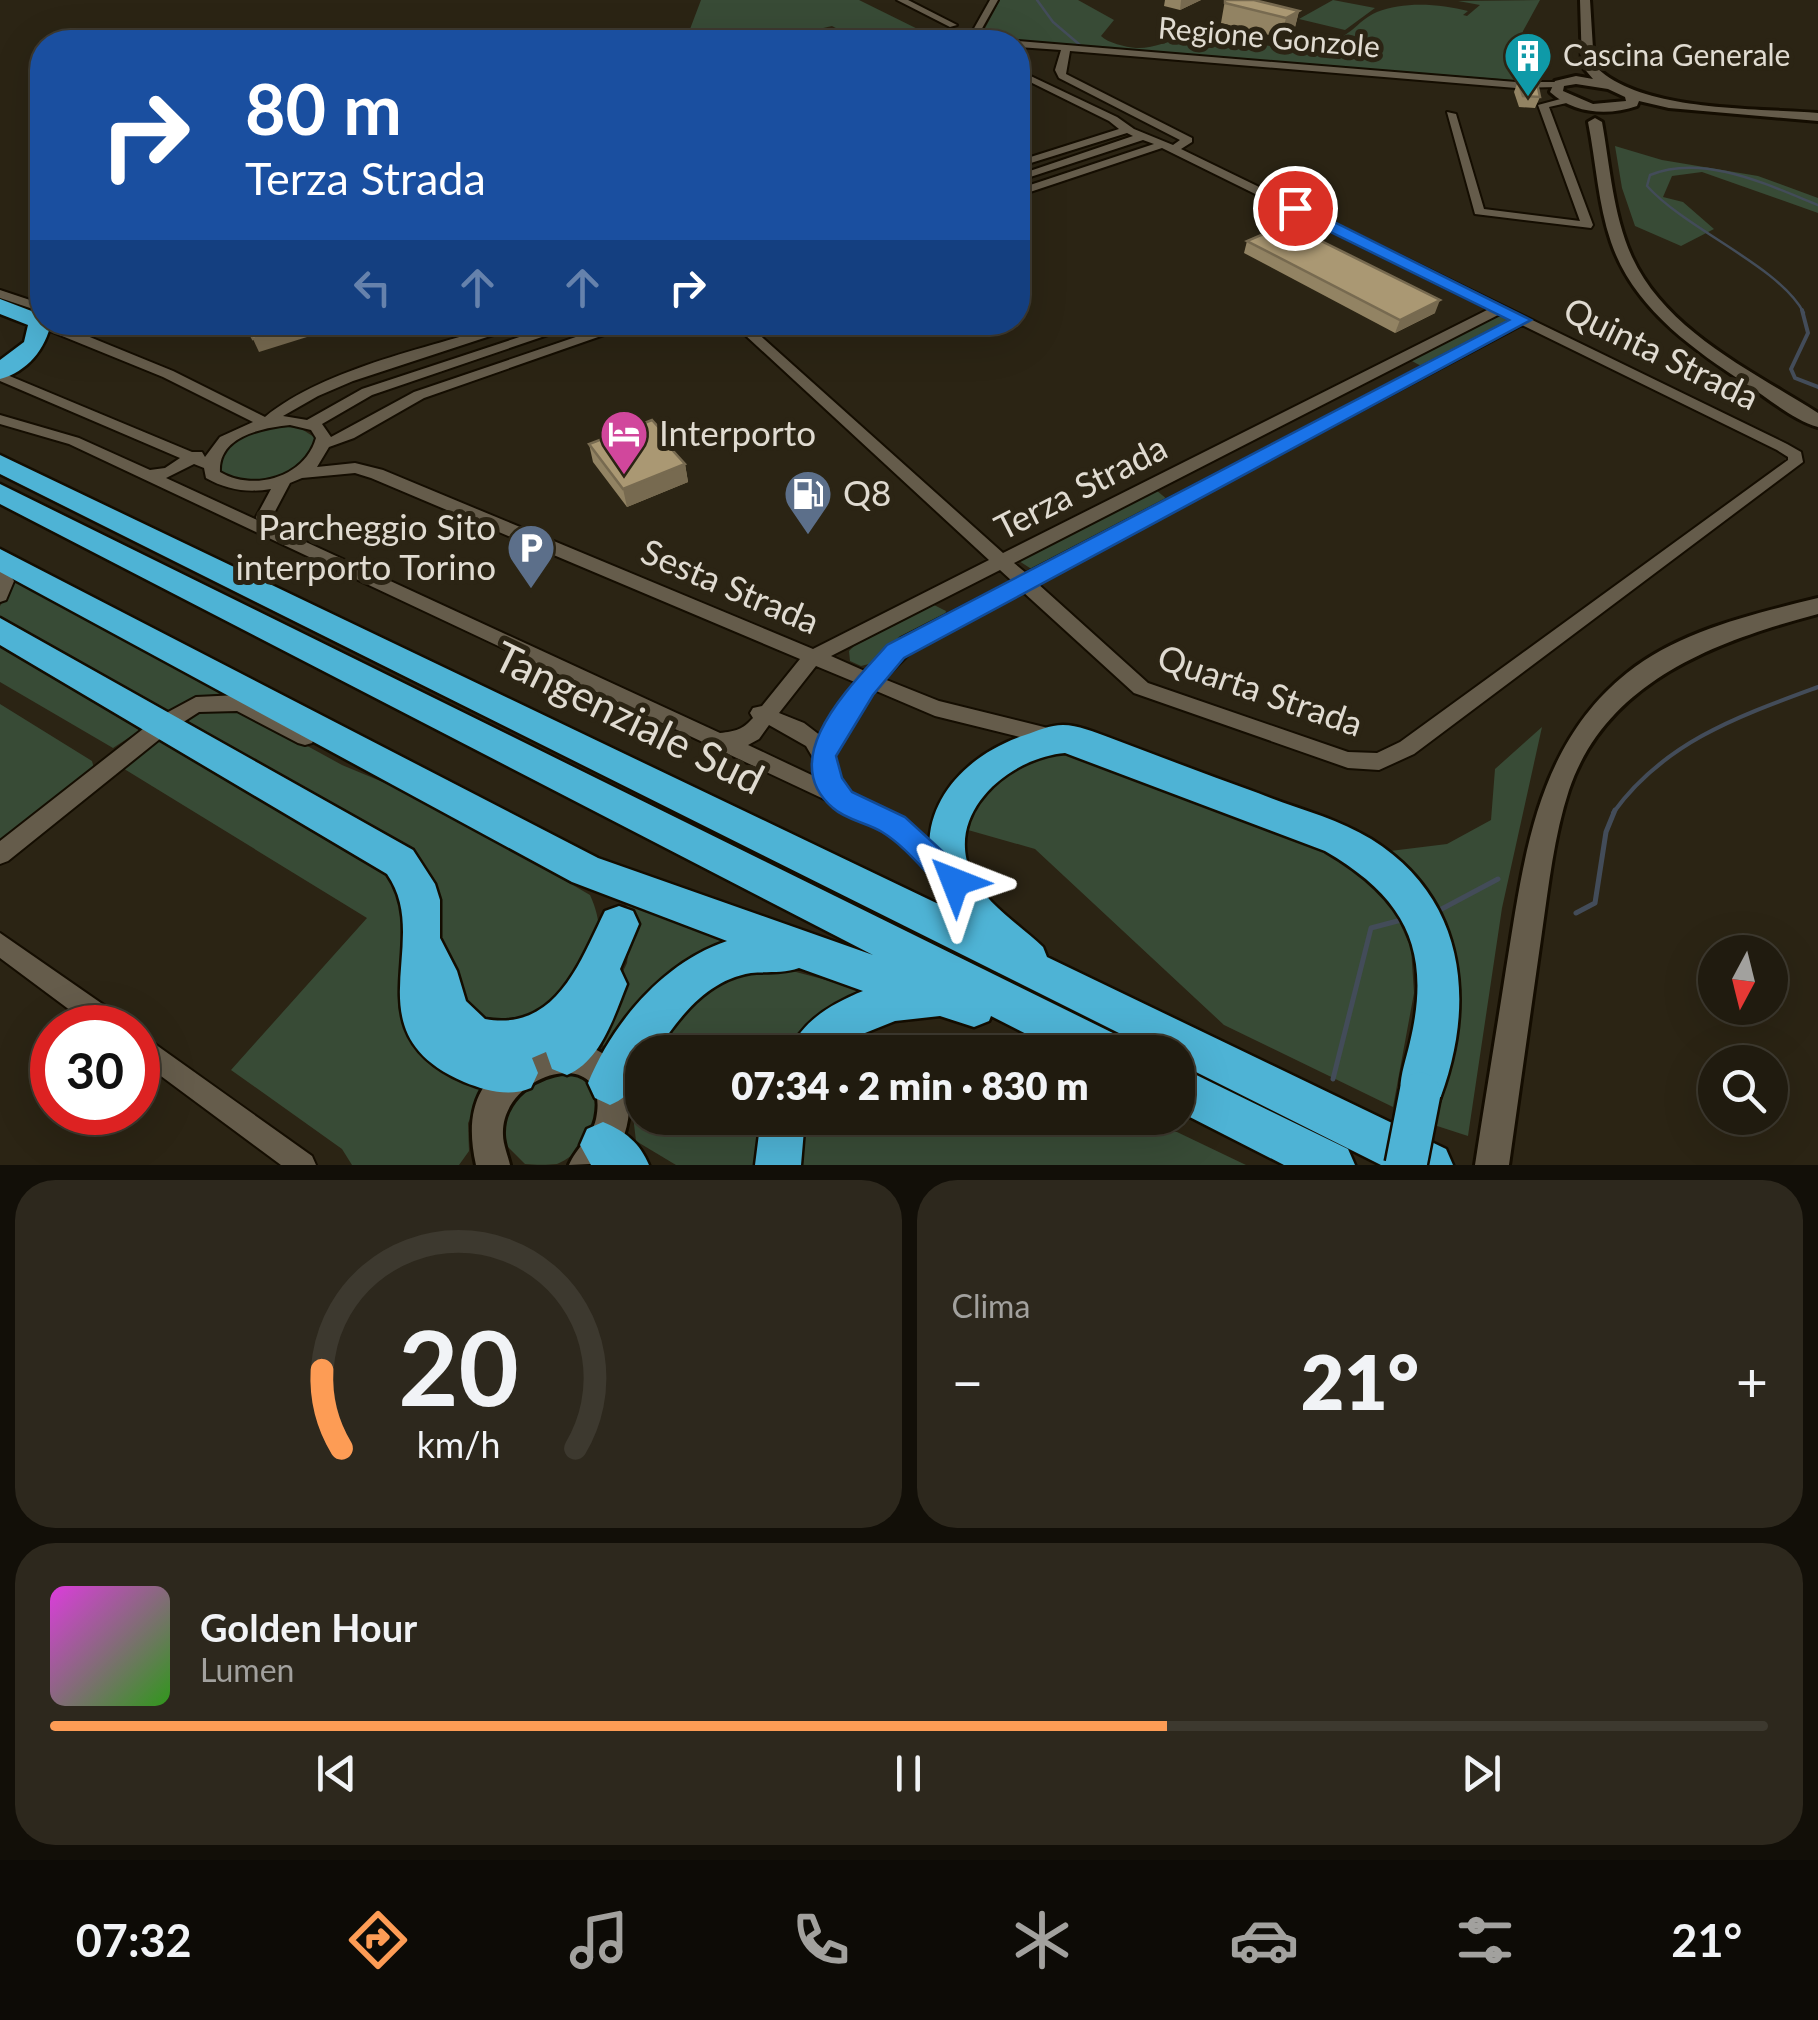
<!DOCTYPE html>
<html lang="it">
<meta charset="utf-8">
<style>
body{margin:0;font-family:Lato,sans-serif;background:#2d281d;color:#f1f3f6;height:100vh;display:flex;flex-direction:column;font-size:38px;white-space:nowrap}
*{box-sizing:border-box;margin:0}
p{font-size:32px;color:#a2a19e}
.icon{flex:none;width:55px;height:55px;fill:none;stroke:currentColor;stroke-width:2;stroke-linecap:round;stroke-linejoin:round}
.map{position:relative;height:1165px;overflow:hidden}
.side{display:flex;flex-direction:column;gap:15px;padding:15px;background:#120f08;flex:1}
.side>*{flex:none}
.guide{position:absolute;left:30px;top:30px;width:1000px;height:305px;border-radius:40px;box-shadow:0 10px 40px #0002,0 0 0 2px #3d392f;background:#1a4fa0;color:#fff;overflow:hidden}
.needle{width:65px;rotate:187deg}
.fabs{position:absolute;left:1698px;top:935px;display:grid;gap:20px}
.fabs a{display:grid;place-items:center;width:90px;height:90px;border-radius:50%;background:#201b0f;box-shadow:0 10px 40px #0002,0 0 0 2px #3d392f;font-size:50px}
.speed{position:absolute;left:30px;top:1005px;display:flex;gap:20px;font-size:50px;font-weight:700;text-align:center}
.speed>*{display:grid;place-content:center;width:130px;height:130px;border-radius:50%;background:#201b0f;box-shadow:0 10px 40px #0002,0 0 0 2px #3d392f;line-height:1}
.speed .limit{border:15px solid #d22;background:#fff;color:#111}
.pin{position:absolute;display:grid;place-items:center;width:85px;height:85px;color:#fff;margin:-42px;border:5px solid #fff;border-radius:50%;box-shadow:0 2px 10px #0007}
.me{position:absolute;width:110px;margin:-55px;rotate:315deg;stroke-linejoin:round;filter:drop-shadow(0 0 8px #0008)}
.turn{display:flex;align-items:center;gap:35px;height:210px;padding:0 50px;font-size:45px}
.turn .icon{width:130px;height:130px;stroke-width:2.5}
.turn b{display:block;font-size:70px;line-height:85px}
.lanes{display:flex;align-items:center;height:95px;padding:0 50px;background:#0003;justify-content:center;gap:50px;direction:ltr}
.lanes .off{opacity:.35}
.big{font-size:75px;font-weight:800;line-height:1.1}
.side .widget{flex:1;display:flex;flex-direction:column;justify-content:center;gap:15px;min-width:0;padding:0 35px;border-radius:40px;background:#2d281d}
.side .dial{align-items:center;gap:0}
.dial svg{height:260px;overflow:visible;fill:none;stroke:#3d392f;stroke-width:7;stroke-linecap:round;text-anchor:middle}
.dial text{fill:#f1f3f6;stroke:none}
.song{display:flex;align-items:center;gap:30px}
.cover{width:120px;height:120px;border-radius:15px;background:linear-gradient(135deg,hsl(300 70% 55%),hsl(110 70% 35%))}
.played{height:10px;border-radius:5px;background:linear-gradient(90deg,#fd9c55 65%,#3d392f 65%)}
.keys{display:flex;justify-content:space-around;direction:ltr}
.heat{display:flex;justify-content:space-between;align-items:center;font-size:55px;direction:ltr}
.side .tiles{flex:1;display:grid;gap:15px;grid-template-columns:1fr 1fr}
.widget:last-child{grid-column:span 2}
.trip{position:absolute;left:625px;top:1035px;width:570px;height:100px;border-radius:40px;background:#201b0f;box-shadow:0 10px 40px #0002,0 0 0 2px #3d392f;font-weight:800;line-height:100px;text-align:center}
.tab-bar{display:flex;height:160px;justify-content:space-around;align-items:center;background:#0d0b06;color:#a2a19e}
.tab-bar .icon{width:70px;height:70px}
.tab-bar .on{color:#fd9c55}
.tab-bar b{font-size:45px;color:#f1f3f6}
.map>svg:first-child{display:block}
.green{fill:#384b36}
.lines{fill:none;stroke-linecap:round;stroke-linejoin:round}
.stream-far2{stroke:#434c59;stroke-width:2.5}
.stream-far1{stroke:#434c59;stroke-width:4}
.stream{stroke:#434c59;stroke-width:5}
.street-casing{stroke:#140d01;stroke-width:4}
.secondary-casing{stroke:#140d01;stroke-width:6}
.highway-casing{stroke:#140d01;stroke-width:5}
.street{fill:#655c4b;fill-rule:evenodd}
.secondary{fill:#655c4b;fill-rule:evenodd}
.highway{fill:#4eb3d5;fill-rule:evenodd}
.highway-bridge-casing{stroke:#140d01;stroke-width:46;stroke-linecap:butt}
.highway-bridge{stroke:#4eb3d5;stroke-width:41}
.wall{fill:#928363}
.shaded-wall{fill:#776a50}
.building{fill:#aa9873;stroke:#776a50;stroke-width:2.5}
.route{fill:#1a73e8;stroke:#114b97;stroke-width:2.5}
.labels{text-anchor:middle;stroke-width:10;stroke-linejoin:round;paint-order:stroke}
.far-street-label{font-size:30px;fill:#e0dbd1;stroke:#2b2414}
.far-poi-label{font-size:30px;fill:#e0dbd1;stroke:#2b2414;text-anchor:start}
.street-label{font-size:35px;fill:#e0dbd1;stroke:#2b2414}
.poi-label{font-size:35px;fill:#e0dbd1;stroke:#2b2414;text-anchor:start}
.near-street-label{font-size:42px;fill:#e0dbd1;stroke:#2b2414}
</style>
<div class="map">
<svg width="1818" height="1165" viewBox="0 0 1818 1165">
<rect width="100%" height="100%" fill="#2b2414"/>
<!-- green -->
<path class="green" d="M701 0H859L944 42H862L832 26 763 42H692L687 37Z
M1000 0H1078L1114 20 1101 36C1108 43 1125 47 1136 48 1153 49 1171 39 1188 39 1232 40 1274 51 1318 44 1354 38 1353 23 1377 12 1404 1 1441 4 1468 11L1463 15 1467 16 1480 5 1458 1 1540 0 1523 31 1518 63 1529 78 1525 81 998 40 983 32Z
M1333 0 1375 8 1345 30 1299 19Z
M1615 146 1662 160 1758 176 1818 198V213L1702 172 1672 176 1663 197 1683 202 1714 229 1681 246 1635 226 1622 188Z
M1499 314 1511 321 1423 367 1410 360Z
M276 426 300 428 314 437 313 452C285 479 256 488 220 473L221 454 244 436Z
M1156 490 1168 500 1033 570 1019 561Z
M17 580 224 692 223 693 198 697 166 715 0 620V606Z
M934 605 946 611 945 616 892 643 873 663 861 666 850 661 849 651 854 646Z
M0 641 142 729 113 748 0 682Z
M0 704 92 761 94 768 0 844Z
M240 709 342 765 426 800 590 895C621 962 564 993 520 1032L468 1013 432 940 434 906 178 721 192 711Z
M1542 727 1502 908 1468 1136 1434 1125 1453 1010 1382 852 1447 844 1491 820 1495 769Z
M162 734 391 870 488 1083 468 1123 469 1151 459 1165H352L342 1149 231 1070 367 918 121 767Z
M1048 751 1092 755 1309 840 1363 870 1390 901 1411 948 1414 993 1393 1107 1224 1025 1035 849 968 830 972 790Z
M626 903 731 941 612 1050 591 1039 627 963 631 930Z
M766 964 875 993 815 1026 794 1052H642V1118H762V1165H676L636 1141 630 1091 641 1048 713 972Z
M549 1072C559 1072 571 1071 580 1075 619 1096 588 1153 557 1164 548 1165 535 1165 525 1164L506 1145C498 1109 520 1089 549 1072Z
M796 1118H1075L1177 1132 1246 1165H794Z"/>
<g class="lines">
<!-- stream-far2 -->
<path class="stream-far2" d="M1037 0 1053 22 1080 45
M1804 313C1778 265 1688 231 1647 186L1650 175C1703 153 1768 185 1818 205"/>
<!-- stream-far1 -->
<path class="stream-far1" d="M1802 310 1808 333 1791 369 1795 378 1818 387
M1613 813C1664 742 1739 716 1818 687"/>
<!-- stream -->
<path class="stream" d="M1436 912 1498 879
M1576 913 1595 903 1606 832 1615 810
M1333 1079 1371 928 1405 919"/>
<!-- street casing -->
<g class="street-casing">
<path id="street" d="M897 0H908L957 25 950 27Z
M990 0H998L980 32 985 37 1005 42 979 41 972 32Z
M1018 41 1516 82H1562V86L1559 87 1516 88 1070 51 1066 74 1192 138V142L1181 149 1787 444 1801 452 1803 462 1414 754 1379 770 1348 768 1134 693 1022 591 915 648 884 679 939 701 1060 731 1063 737 1060 743 1053 745 935 716 874 690C853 716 812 761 848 791 863 804 887 807 903 819 922 833 938 851 955 867L958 874 955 881 947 884 939 881 887 832 860 816 69 444 0 424V415L79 438 150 470 165 468 180 458 0 381V372L192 452H202L205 457 220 437 253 422 163 377 35 325 33 322 40 318 42 322H53L173 371 265 417C326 367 436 346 511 322H533L353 381 318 396 283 416 307 420 362 389 565 322H586L372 395 322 424 331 437 414 392 620 322H641L424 398 354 438 329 447 317 467 355 463 383 470 813 649 989 560 731 322H745L1003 553 1489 309 1162 148 1018 196V189L1154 144 1143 140 1018 181V175L1133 136 1127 133 1018 167V161L1119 129 1109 121 1018 76V70L1117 117 1134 129 1173 145 1180 140 1059 78 1055 70 1061 50 1018 47V42H1015ZM1500 314 1512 320 1026 573 1014 563ZM1522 325 1777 450 1788 457V460L1400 742 1377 753 1348 752 1148 683 1037 583ZM290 425 311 430 316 438C305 477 254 492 220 472 218 436 262 428 290 425ZM194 464 204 468 206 478C227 490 248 493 271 489L256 517 257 520 166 478ZM355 473 371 478 800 659 762 706 753 708 750 713 753 718C742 730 736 731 720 733L282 531 272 517 290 483 302 478ZM1000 570 1012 581 901 638 867 672 831 656ZM816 666 857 683 821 736 804 723 779 713ZM769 725 806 746 813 758 818 778 748 745 759 739Z
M1568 97 1571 98V102L1549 107 1593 225 1591 228 1475 214 1447 112 1456 114 1484 209 1580 221 1538 105Z
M0 290 42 304V312L0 298Z
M0 568 6 570 14 581 6 600 0 602Z
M239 695 312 731 315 737 312 743 305 745 298 743 237 711 199 712 171 730 8 861 0 864V841L157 718 196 697Z
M0 933 124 1019 127 1028H94L0 958Z
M138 1032 312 1156 316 1165H281L138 1059Z"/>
</g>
<!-- secondary casing -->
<g class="secondary-casing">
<path id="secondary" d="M1580 0H1590L1594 65C1638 112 1755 108 1818 113V121L1669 108 1639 101 1637 106C1608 116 1574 114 1550 92L1555 81 1576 76 1593 79 1582 66ZM1576 84 1608 89 1625 97 1626 101 1593 104 1563 91 1564 86Z
M1595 118 1602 122C1610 166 1613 215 1632 257 1666 331 1752 371 1818 413V427C1793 420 1768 398 1746 384 1691 348 1633 307 1611 242 1598 204 1596 162 1588 122Z
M1818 598V614C1716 641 1606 681 1569 790 1554 836 1549 884 1542 932 1531 1009 1520 1087 1509 1165H1475C1485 1100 1496 1034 1506 969 1524 859 1535 747 1627 673 1681 630 1753 614 1818 598Z
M556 1040C630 1043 647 1105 611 1163L569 1165C576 1148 592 1137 596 1119 612 1042 500 1072 503 1135 503 1144 508 1156 510 1165H476C460 1094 491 1062 556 1040Z"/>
</g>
<!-- highway casing -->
<g class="highway-casing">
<path id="highway" d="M0 299 42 315V322H51C46 349 27 372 0 379V360L24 342 28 325 0 314Z
M0 455 953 911C898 836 946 761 1025 735 1037 731 1050 725 1063 725 1078 725 1094 732 1108 737 1158 756 1208 775 1258 793 1295 808 1337 818 1371 839 1469 900 1477 1009 1436 1109L1420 1115 1404 1109C1395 1086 1405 1065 1410 1042 1432 950 1406 898 1325 851L1065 753C1008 758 943 814 972 875 986 904 1021 926 1043 947L1047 957 1446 1149 1453 1165H1381L1178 1063V1052H1157L0 474Z
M0 484 1121 1037 1127 1052H1062L991 1016 989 1021 974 1027 940 1016 895 1021 865 1033 840 1052H790C801 1021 833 1003 863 991L799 968C783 974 768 971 751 973 707 980 679 1017 656 1052H642C642 1077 634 1095 610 1105L595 1098 588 1083C613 1022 664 962 727 941L572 882 0 572V549L598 858 873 955 0 504Z
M0 618 413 850 435 884 440 900V938L457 971 466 1001 485 1019C556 1032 580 962 605 911L619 906 633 911 639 924 620 969 627 984C614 1016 601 1061 567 1075L552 1069 546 1052 532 1058 538 1073 531 1088C510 1097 486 1091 464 1082 348 1032 435 942 387 874L0 645Z
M1178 1066 1348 1149 1355 1165H1284L1178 1111Z
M761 1118H805L801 1165H755Z
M603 1122C625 1131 640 1143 649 1165H591L580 1145 587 1129Z"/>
</g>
<!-- street -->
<use href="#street" class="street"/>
<!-- secondary -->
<use href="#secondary" class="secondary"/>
<!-- highway -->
<use href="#highway" class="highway"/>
<!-- highway-bridge casing -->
<g class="highway-bridge-casing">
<path id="highway-bridge" d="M1406 1165 1420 1093"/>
</g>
<!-- highway-bridge -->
<use href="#highway-bridge" class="highway-bridge"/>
</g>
<!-- wall -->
<path class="wall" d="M1165 0H1201L1180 10 1164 6Z
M1225 0 1262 2 1299 11 1294 31 1281 38 1221 23Z
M1518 81 1540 97 1535 108 1519 107 1514 92Z
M1247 241 1435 313 1395 333 1244 253Z
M670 440 672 450 685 464 688 482 627 507 593 462 589 444Z"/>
<!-- shaded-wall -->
<path class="shaded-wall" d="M1181 0H1201L1180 10Z
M1299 11 1294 31 1281 38 1286 18Z
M1440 300 1435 313 1395 333 1400 320Z
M307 322H355L259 352 253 339Z
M685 464 688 482 627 507 623 489Z"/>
<!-- building -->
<path class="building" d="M1225 0H1254L1299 11 1286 18 1225 3Z
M1518 81 1537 83 1540 97 1523 96Z
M1287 224 1440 300 1400 320 1247 241Z
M244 322H307L253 339Z
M652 420 670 440 665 442 685 464 623 489 589 444Z"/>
<!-- route -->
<path class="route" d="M1290 205H1300L1531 320 904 658 873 695 836 756 842 778 852 792 905 817 965 872 969 882 965 891 955 895 945 891C925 872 905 846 882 832 868 823 846 820 833 808 774 758 853 684 887 645L1509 320 1290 212Z"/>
<!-- icons -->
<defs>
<g id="building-pin" transform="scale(2.5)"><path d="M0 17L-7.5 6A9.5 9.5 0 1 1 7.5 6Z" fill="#0f9aa8" stroke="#2b2414"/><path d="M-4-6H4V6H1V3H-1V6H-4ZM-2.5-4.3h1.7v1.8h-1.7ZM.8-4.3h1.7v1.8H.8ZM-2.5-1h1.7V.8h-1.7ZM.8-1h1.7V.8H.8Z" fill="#fff"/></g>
<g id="hotel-pin" transform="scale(2.5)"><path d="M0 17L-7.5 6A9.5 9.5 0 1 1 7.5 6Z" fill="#d1479c" stroke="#2b2414"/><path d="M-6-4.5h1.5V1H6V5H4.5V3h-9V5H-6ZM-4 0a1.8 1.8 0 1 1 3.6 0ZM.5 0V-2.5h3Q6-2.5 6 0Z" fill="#fff"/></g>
<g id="fuel-pin" transform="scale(2.5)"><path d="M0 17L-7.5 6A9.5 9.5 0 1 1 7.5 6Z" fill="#5c6f8a" stroke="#2b2414"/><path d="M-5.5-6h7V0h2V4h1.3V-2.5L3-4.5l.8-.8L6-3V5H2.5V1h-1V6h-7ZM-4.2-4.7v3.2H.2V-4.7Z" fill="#fff"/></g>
<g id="parking-pin" transform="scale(2.5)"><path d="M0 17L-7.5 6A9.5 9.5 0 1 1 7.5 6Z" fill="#5c6f8a" stroke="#2b2414"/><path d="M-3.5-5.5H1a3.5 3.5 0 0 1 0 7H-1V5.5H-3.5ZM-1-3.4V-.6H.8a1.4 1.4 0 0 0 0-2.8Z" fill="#fff"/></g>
</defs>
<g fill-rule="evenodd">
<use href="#building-pin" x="1528" y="56"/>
<use href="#hotel-pin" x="624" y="434"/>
<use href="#fuel-pin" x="808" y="494"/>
<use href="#parking-pin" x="531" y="548"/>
</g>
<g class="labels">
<!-- far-street labels -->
<g class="far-street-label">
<text transform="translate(1269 38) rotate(5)" y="10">Regione Gonzole</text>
</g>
<!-- far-poi labels -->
<g class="far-poi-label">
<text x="1563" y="66">Cascina Generale</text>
</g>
<!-- street labels -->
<g class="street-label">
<text transform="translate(1661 354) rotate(26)" y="12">Quinta Strada</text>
<text transform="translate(1081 488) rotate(-27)" y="12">Terza Strada</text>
<text transform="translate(730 587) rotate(23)" y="12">Sesta Strada</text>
<text transform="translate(1260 691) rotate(19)" y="12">Quarta Strada</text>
</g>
<!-- poi labels -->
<g class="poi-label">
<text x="659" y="446">Interporto</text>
<text x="843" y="506">Q8</text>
<text x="496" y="540" text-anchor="end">Parcheggio Sito<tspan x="496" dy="40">interporto Torino</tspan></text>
</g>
<!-- near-street labels -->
<g class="near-street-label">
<text transform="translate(629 718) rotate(26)" y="15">Tangenziale Sud</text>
</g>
</g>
</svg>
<div class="fabs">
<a><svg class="needle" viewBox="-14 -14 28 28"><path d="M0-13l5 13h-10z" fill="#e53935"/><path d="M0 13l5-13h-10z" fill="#a2a19e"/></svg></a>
<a><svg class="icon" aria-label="search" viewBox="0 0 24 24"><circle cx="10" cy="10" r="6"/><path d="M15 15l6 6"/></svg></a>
</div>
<div class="speed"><div class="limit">30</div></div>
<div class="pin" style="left:1295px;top:208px;background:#d93025"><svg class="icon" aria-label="arrive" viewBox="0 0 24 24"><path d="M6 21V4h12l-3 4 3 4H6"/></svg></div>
<svg class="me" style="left:955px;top:882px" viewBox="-20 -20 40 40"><path d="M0-17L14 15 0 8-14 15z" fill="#1a73e8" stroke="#fff" stroke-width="4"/></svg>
<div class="trip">07:34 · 2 min · 830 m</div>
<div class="guide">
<div class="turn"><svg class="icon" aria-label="right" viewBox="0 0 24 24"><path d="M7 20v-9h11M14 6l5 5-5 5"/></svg><div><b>80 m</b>Terza Strada</div></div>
<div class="lanes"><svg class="icon off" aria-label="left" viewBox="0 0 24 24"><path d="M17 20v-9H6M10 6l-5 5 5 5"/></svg><svg class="icon off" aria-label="ahead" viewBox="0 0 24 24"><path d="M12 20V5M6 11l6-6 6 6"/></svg><svg class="icon off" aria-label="ahead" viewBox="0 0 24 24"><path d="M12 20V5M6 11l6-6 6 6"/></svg><svg class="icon" aria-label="right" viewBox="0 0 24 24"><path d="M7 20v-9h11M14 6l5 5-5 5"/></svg></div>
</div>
</div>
<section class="side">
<div class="tiles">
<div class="widget dial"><svg viewBox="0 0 100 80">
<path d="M14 69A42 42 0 1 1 86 69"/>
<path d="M14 69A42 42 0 0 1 8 45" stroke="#fd9c55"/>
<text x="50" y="56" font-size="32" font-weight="700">20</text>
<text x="50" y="72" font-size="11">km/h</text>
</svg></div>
<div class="widget"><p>Clima</p>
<div class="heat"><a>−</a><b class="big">21°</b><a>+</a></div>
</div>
<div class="widget">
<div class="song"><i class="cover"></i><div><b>Golden Hour</b><p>Lumen</p></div></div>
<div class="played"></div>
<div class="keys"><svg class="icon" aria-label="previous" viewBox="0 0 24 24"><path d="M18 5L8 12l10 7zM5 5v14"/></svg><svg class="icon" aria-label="pause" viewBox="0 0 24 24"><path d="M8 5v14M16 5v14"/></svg><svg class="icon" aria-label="next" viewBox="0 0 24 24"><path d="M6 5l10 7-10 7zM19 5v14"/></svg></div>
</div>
</div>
</section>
<nav class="tab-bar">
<b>07:32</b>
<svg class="icon on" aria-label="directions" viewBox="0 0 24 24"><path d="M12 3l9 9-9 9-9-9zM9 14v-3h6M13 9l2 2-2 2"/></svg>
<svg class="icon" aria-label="music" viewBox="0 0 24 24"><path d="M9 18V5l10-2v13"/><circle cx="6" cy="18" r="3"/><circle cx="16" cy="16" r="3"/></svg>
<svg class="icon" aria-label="phone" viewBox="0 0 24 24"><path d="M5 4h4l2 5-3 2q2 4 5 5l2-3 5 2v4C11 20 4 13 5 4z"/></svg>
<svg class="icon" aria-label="climate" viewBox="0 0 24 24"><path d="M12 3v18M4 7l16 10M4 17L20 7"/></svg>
<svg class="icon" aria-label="car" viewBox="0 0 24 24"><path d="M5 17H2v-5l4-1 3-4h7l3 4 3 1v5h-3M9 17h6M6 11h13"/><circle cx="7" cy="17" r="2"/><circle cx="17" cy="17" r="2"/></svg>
<svg class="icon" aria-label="filters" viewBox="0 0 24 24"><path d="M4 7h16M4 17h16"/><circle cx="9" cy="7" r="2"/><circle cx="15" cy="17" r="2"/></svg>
<b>21°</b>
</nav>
